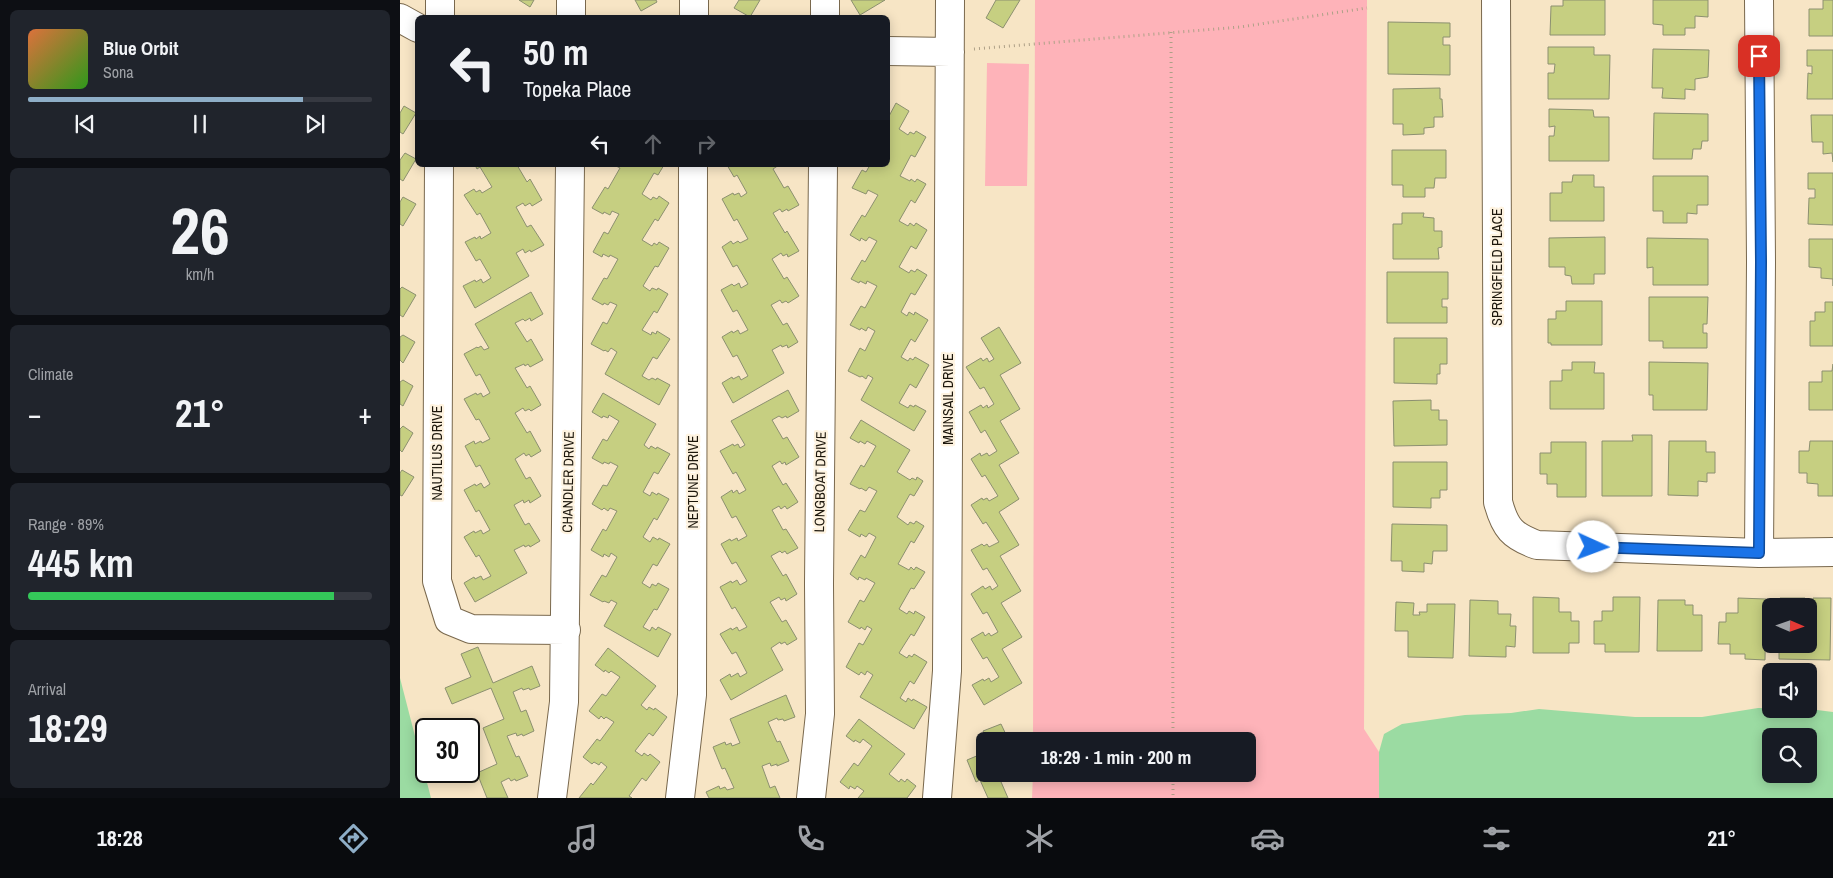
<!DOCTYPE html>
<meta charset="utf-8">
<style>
body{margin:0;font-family:"Archivo Narrow",sans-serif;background:#20242c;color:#f1f3f6;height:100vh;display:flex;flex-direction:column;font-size:19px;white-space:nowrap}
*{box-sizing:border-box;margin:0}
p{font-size:16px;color:#9ea1a6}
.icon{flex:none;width:28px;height:28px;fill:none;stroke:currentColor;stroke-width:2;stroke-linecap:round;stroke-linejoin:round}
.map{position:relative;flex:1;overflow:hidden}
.panel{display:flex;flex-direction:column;gap:10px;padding:10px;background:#0d0f14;width:400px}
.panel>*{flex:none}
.guide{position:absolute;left:15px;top:15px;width:475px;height:152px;border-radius:8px;box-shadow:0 2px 12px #0003;background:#171b24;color:#f1f3f6;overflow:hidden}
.needle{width:32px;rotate:92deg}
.tools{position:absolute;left:1362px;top:598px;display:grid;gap:10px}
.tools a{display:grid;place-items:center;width:55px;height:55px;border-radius:8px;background:#171b24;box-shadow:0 2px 12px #0003;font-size:25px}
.speed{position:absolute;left:15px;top:718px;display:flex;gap:10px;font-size:25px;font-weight:700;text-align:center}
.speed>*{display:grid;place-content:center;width:65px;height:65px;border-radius:50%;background:#171b24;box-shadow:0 2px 12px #0003;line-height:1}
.speed .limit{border:2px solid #111;border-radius:8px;background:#fff;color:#111}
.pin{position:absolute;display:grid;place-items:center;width:42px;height:42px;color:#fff;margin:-21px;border-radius:10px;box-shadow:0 2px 8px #0006}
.me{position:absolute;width:55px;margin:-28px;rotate:92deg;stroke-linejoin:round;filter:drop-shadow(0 0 4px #0008)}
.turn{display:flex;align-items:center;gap:18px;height:105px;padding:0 25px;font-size:22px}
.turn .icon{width:65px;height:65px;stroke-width:2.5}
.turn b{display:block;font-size:35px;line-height:42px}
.lanes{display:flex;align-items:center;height:48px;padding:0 25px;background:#0003;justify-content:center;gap:25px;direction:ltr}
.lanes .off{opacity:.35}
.big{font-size:38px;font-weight:700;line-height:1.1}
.panel .widget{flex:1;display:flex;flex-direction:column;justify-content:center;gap:8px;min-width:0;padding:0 18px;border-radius:8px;background:#20242c}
.panel .dial{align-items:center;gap:0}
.dial b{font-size:65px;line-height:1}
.song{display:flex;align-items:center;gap:15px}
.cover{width:60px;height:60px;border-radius:8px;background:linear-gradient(135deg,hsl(20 70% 55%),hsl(110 70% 35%))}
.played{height:5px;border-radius:2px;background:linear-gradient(90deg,#8eaec7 80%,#363941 80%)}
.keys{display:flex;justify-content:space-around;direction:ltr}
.heat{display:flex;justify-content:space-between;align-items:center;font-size:28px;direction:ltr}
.charge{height:8px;border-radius:4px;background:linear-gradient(90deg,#34c759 89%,#363941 0)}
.trip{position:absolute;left:576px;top:732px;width:280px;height:50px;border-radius:8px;background:#171b24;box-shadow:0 2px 12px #0003;font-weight:700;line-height:50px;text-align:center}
.dock{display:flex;height:80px;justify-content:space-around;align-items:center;background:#090b0e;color:#9ea1a6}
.dock .icon{width:35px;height:35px}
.dock .active{color:#8eaec7}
.dock b{font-size:22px;color:#f1f3f6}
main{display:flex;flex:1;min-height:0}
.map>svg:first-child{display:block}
.green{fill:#feb3b9}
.water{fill:#9bdba2;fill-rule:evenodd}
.building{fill:#c6cf81;stroke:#8c9070}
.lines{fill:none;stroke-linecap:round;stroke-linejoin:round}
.minor-casing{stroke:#79684d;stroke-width:30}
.path{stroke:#aea087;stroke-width:3;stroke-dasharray:1 4;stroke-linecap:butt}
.minor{stroke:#fff;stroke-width:28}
.route-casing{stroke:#114b97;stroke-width:12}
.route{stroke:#1a73e8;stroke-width:9}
.labels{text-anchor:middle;stroke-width:4.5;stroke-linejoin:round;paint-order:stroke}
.street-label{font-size:14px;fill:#1d170c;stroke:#fef3e0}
</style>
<main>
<section class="panel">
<div class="widget">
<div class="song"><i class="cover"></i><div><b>Blue Orbit</b><p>Sona</p></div></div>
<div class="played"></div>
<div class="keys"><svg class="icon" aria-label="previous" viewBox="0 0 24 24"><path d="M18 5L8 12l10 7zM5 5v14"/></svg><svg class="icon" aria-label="pause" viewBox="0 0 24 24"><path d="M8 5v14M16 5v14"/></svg><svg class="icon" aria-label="next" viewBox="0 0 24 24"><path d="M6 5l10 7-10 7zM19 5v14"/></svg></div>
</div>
<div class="widget dial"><b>26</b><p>km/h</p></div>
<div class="widget"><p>Climate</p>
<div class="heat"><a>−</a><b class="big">21°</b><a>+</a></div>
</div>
<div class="widget"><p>Range · 89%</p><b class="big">445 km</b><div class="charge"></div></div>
<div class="widget"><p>Arrival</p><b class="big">18:29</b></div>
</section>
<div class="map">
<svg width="1433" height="798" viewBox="0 0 1433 798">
<rect width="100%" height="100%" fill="#f7e5c5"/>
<!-- green -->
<path class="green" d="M635 0H967L964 729 979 752V798H632L633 774H848V741H633Z
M587 63 629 64 627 186H585Z"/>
<!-- water -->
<path class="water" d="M0 678 31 798H0Z
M1358 708 1409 709 1433 712V798H979V752L984 734 1002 724 1065 715 1111 713 1139 709 1235 717H1302ZM1371 736H1409V774H1371Z"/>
<!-- building -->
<path class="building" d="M119 0H134L130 7Z
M235 0H256L257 2 241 11Z
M339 0H360L350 17 334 8Z
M451 0H485L460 15Z
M596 0H620L603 28 586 18Z
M1163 0H1205V35H1150L1151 6H1163Z
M1253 0H1308V17L1295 16V28H1285V35H1263V25L1253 24Z
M1423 0H1433V36H1409V9H1423Z
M988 22 1050 23V37H1043V45H1050V75L988 74Z
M1148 47H1194V55H1210L1209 99H1148V73H1154L1155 64H1148Z
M1253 49 1309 50 1308 77 1295 79V90L1285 89V99L1262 98 1263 88H1252Z
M1407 50H1433V99H1407L1408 73 1412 74V66H1407Z
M1040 88V99H1042L1043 117H1034V127L1024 128V134L1003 135V124H993V89Z
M496 103 509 111 499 129 508 135 510 132 514 134 516 131 526 137 515 157 511 155 500 176 510 181 511 179 515 182 517 179 526 184 515 203 511 200 499 221 508 226 510 223 514 226 516 223 527 230 516 249 511 246 499 267 509 273 511 270 515 272 517 269 527 275 515 295 511 293 501 312 507 316 509 312 514 315 515 312 528 320 515 342 511 339 501 357 508 361 510 358 513 360 515 357 529 365 516 388 510 384 499 403 508 408 510 405 514 407 515 405 526 411 514 431 461 400 473 378 468 375 466 379 462 376 460 377 448 371 460 348 465 351 475 331 468 327 466 331 461 328 460 330 450 325 461 306 465 308 477 286 467 281 466 284 460 281 459 283 451 279 462 260 465 262 477 241 469 237 466 241 461 238 460 241 450 235 462 215 465 217 478 195 468 190 466 194 452 188 462 170 466 172 470 165H488V118Z
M4 106 16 113 3 134 0 132V113Z
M1149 109 1193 110 1194 117H1209V161H1149V136H1154L1155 126 1149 127Z
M1254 113 1308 114V141H1302L1301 149H1293L1292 159H1253Z
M1411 115H1433V162L1432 153 1423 154V142H1412Z
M992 150H1046V178H1035L1034 188H1025V197H1003V185H992Z
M5 153 16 159 3 181 0 179V160Z
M75 165H117L127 182 130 179 142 200 132 206 130 203 125 206 123 203 116 207 127 227 131 225 144 245 131 252 130 250 125 253 123 249 116 253 129 276 75 308 63 286 75 280 76 282 81 279 83 283 91 278 80 259 76 261 65 242 75 237 76 239 80 236 81 239 91 233 80 213 77 215 64 195 74 189 76 192 80 190 82 193 92 187 80 167 77 169Z
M214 165H264L258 175 254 173 242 194 251 200 253 197 257 199 259 196 269 203 258 221 255 219 242 240 252 246 254 243 257 245 259 242 269 248 258 267 255 266 243 286 250 291 252 288 257 290 258 288 268 294 257 313 254 311 242 330 251 335 252 332 256 334 257 331 270 339 257 359 253 357 242 376 249 380 252 378 256 380 257 378 270 385 259 405 205 374 217 352 211 348 208 352 205 350 204 351 191 344 203 322 207 324 217 305 210 302 208 305 204 303 203 305 192 299 204 278 207 279 218 259 210 255 209 257 203 254 202 257 193 252 204 232 208 234 219 214 212 211 210 215 204 212 203 214 192 208 205 187 208 189 220 168Z
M327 165H379L373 169 384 188 388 186 399 205 388 211 387 209 382 212 380 209 373 213 385 233 387 231 399 251 388 257 387 254 383 256 381 253 372 259 384 279 387 277 399 296 388 303 386 301 382 303 380 300 371 305 383 325 387 323 398 342 388 348 387 345 382 347 381 345 372 350 384 373 333 403 322 383 332 377 333 379 339 376 341 380 348 376 337 355 333 357 322 337 332 331 333 333 338 330 340 334 348 330 337 310 333 312 321 290 332 284 334 286 339 283 341 288 348 284 337 265 333 267 322 247 331 241 333 244 338 241 340 243 348 239 337 219 334 221 322 199 333 193 334 195 339 193 341 197 347 193 337 175 334 177Z
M1408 173H1433V225L1408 224 1409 198H1415V189H1408Z
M1173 175H1194V187H1204V221H1150V193H1162V182H1172Z
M1253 176H1308V205H1297V214L1287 213V223H1263V211H1253Z
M3 197 16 204 3 226 0 224V202Z
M1002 213H1024L1023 217 1034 218V231H1042V247L1038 248 1039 259H993V224H1002Z
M1205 237V274H1194V284H1172L1171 276 1165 275V267H1149V238Z
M1247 238 1308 239V285H1253V267L1247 268Z
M1409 239H1433V286V279L1421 278V268L1409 267Z
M987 272H1048V299H1042V307H1047V323H987Z
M2 287 16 295 3 317 0 315V289Z
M131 292 143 314 131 321 130 318 125 321 123 319 115 323 127 342 131 339 143 360 130 367 128 364 125 366 124 364 115 368 127 388 130 386 141 405 131 411 129 409 125 411 123 408 115 413 127 433 130 431 141 451 131 457 129 454 126 456 124 453 115 459 126 479 130 477 141 496 130 503 129 500 124 503 123 500 114 505 125 525 129 523 140 541 130 547 129 545 125 547 124 545 114 550 127 573 75 602 64 583 74 577 75 579 81 576 83 580 91 576 79 555 76 557 64 537 74 531 75 533 81 530 83 534 90 530 79 510 76 512 64 490 75 484 76 486 81 483 84 488 90 484 80 465 76 467 65 446 74 441 75 444 81 441 82 443 90 439 79 419 76 420 64 399 76 393 77 395 81 393 83 397 90 393 80 374 76 376 64 354 77 347 78 348 81 346 84 350 89 348 75 324Z
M1249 297H1308L1307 324H1303V333H1307V348H1263V341H1249Z
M1166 301H1202V345H1151V343H1148V319H1156V311H1166Z
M1425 302H1433V346H1410V321H1415V312H1425Z
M599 327 621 363 600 375 620 409 600 421 619 453 599 465 619 499 599 512 619 545 600 556 621 591 601 603 622 637 602 649 622 683 584 705 572 685 583 679 584 681 589 678 591 682 599 677 587 657 583 659 571 639 583 632 585 636 589 633 591 636 598 632 587 612 583 614 571 594 583 586 585 589 590 586 592 590 598 586 587 568 583 570 571 550 582 544 584 546 587 544 589 547 599 542 586 522 583 524 571 505 582 498 583 500 587 498 589 501 598 496 585 475 582 477 571 459 580 453 581 456 587 453 589 456 597 451 585 430 581 433 569 412 581 405 583 408 587 405 588 408 594 404 584 387 580 389 566 367 581 358 583 361 587 358 589 362 594 359 581 338Z
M3 335 15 342 3 363 0 360V337Z
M994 338H1047V364H1040V374H1037V384L994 383Z
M1172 362H1195L1194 373H1204V409H1150V381H1162V370H1172Z
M1249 362 1308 363 1307 410H1253V395H1249Z
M1433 364V410H1409V382H1422V371H1432Z
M3 380 13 386 3 406 0 404V382Z
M388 390 399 411 387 418 386 416 382 418 379 416 372 420 383 439 387 437 399 457 386 465 385 462 382 464 380 461 372 466 383 485 386 483 398 502 387 509 385 506 381 509 379 506 372 510 383 530 386 529 398 548 387 554 385 551 382 553 380 551 371 556 383 576 386 574 397 594 386 601 385 598 381 600 379 597 370 602 382 622 386 620 397 639 387 645 385 642 381 644 380 642 371 648 383 670 331 700 320 680 330 674 331 677 338 673 340 677 347 673 336 652 332 654 320 634 331 628 332 630 337 627 339 631 347 627 335 607 332 609 320 587 331 581 332 583 337 580 340 585 347 581 336 562 332 564 321 544 330 539 331 541 337 538 338 541 347 536 336 516 332 518 321 497 332 490 333 493 337 490 339 494 346 490 336 472 333 474 320 451 333 444 334 446 338 444 340 448 345 445 331 421Z
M203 393 256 424 244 445 249 449 251 446 256 449 257 447 270 454 258 474 254 472 243 492 250 496 252 492 257 495 258 493 269 499 257 520 254 518 243 537 250 542 253 537 258 540 259 538 270 544 257 566 253 564 242 583 250 588 252 584 256 586 258 583 269 589 257 610 254 609 243 627 250 631 252 627 256 630 258 627 271 634 258 657 204 626 217 603 211 600 209 603 204 601 203 602 190 595 202 575 206 577 217 557 211 553 209 557 204 554 203 557 191 550 203 529 206 531 217 511 210 508 208 511 204 508 202 510 192 504 203 485 207 486 218 466 210 462 209 464 204 462 203 464 192 458 203 439 207 441 219 421 209 415 208 418 203 416 202 418 192 412Z
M1031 400V410H1039V420H1047V445L994 446 993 401Z
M461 420 510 450 497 472 510 480 512 478 516 480 517 477 523 481 514 496 510 494 497 517 508 525 510 522 514 524 516 521 524 526 514 543 511 541 498 564 509 570 511 567 514 570 516 567 525 572 514 589 511 588 499 609 507 614 509 611 514 614 515 611 525 617 514 636 511 634 499 653 507 658 509 655 512 657 514 654 527 662 514 684 510 681 500 698 506 702 508 698 512 701 513 699 527 707 514 729 460 697 473 675 467 671 465 675 461 672 459 675 446 667 459 643 463 645 472 629 467 626 465 630 461 627 460 629 448 622 460 600 464 602 475 583 466 578 465 580 459 577 458 580 450 574 461 555 465 558 476 537 469 533 466 537 461 534 460 537 448 530 460 510 465 512 477 491 469 487 466 491 461 488 460 489 450 484 461 465 464 467 476 446 467 441 465 444 460 441 459 443 450 438Z
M3 426 13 433 2 452 0 450V429Z
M1232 435H1252V496H1202V441H1233Z
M1269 441H1306V452H1315V473H1307V482L1298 481V496L1268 495Z
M1410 441H1433V496H1418V484L1407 483V473H1399V451H1409Z
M1151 442H1186V497H1157V484H1147V474H1140V453H1151Z
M993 462H1047V490H1040V498H1031V508L993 507Z
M2 470 14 477 2 496 0 495V473Z
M992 524 1047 525V551H1033L1032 564 1024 563V572L1002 571V561H991Z
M1133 597 1159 598V612H1171V621H1179V643H1169V653H1133Z
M1213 597H1240L1239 652H1205V644H1194V621H1202V611H1213Z
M1338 598 1366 599 1365 660 1345 659V654H1330V644H1318L1319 622H1326V613H1338Z
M1380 598H1405V605H1414L1413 598H1431L1430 660 1379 659V644H1409V606H1380Z
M1070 600 1098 601V614H1111L1110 626H1116L1115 647 1106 646V657L1069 656Z
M1258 600H1285V605H1293V615H1302V651H1257Z
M996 602 1014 603 1013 615H1020L1019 612H1027V604H1055L1053 658 1008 657V631H995Z
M78 647 93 683 132 666 140 686 130 690 129 688 123 690 122 688 113 692 121 712 126 710 134 731 123 736 122 734 117 736 116 733 107 736 116 757 119 756 128 776 116 781 115 779 111 781 109 778 101 782 108 798H87L77 773 97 764 83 728 104 719 91 688 52 704 45 688 71 677 61 654Z
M208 648 256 686 241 705 247 710 249 707 254 710 255 708 267 717 253 736 249 733 235 751 242 756 244 753 248 756 250 754 260 762 246 781 242 778 229 796 232 798H179L191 783 193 785 207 767 201 762 199 765 194 762 192 764 183 757 197 739 200 741 214 722 206 717 204 719 201 716 199 719 189 711 202 694 206 696 220 677 211 671 209 673 205 670 204 672 195 665Z
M386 695 395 717 384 721 383 719 378 720 377 718 368 722 377 742 380 741 389 761 377 766V764L371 766 370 763 362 766 370 788 375 786 380 798H309L306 792 319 786 320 789 325 787 327 790 334 788 325 768 322 769 313 747 325 742 326 745 331 743 332 746 340 743 330 719Z
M459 719 505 754 489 774 499 782 501 779 505 782 507 779 516 786 507 798H458L464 791 457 786 455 789 450 786 449 789 440 782 454 763 458 766 472 746 463 739 460 743 455 740 454 742 446 736Z
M601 724 609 741H587L583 731Z
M579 755 580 758 585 756V774H600L598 775 608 798H588L580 780 576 782 567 760Z"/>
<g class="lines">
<!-- minor casing -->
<g class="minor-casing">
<path id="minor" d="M40 0V18
M294 0V18
M1096 0 1098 502C1105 528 1112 536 1137 545L1359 553 1433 552
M1359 0 1361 262 1359 553
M0 18 18 28
M171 18V0
M425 18V0
M488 51 550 52
M39 165 37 581 49 620 71 629 166 630
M152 798 164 702 170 165
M280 798 292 695 293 165
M411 798 420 714 419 584 423 165
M537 798 547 671 550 0"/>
</g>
<!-- path -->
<path class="path" d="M771 32 773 741
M574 49 840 27 967 8
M773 774V798"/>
<!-- minor -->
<use href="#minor" class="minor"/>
</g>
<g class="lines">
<!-- route casing -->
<g class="route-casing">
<path id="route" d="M1193 547 1359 553 1361 262 1359 56"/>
</g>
<!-- route -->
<use href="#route" class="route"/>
</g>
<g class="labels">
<!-- street labels -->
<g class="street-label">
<text transform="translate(1097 267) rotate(-90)" y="5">SPRINGFIELD PLACE</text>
<text transform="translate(548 399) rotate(-90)" y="5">MAINSAIL DRIVE</text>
<text transform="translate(37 453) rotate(-90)" y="5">NAUTILUS DRIVE</text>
<text transform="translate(168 482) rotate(-89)" y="5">CHANDLER DRIVE</text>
<text transform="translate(293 482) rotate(-90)" y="5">NEPTUNE DRIVE</text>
<text transform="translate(420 482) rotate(-89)" y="5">LONGBOAT DRIVE</text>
</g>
</g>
</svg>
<div class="tools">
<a><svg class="needle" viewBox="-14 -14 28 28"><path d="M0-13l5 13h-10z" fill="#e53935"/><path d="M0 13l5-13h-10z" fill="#9ea1a6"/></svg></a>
<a><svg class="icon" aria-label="sound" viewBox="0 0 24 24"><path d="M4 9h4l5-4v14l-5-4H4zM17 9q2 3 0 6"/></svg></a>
<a><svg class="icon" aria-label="search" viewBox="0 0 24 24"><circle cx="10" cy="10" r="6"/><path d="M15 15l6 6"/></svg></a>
</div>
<div class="speed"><div class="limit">30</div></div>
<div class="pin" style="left:1359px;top:56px;background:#d93025"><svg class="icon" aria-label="arrive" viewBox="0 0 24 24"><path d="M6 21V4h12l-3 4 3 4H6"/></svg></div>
<svg class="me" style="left:1193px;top:547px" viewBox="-20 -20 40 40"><circle r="19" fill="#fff"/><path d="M0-13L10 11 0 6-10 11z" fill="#1a73e8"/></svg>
<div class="trip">18:29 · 1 min · 200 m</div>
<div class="guide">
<div class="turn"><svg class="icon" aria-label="left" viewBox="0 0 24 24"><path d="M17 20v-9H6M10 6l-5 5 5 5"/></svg><div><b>50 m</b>Topeka Place</div></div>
<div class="lanes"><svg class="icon" aria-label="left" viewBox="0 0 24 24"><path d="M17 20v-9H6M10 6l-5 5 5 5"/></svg><svg class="icon off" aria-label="ahead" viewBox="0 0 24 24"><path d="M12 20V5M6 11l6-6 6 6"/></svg><svg class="icon off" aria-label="right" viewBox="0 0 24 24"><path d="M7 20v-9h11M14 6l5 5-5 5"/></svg></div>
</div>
</div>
</main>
<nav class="dock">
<b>18:28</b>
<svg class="icon active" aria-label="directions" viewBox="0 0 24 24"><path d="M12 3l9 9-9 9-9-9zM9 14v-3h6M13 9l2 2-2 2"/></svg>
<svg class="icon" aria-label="music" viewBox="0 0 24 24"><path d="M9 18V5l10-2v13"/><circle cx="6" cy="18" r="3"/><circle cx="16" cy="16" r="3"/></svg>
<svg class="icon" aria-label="phone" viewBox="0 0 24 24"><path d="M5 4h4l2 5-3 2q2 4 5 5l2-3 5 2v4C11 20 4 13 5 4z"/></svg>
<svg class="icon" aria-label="climate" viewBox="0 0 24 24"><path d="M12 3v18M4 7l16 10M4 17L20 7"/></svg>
<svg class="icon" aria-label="car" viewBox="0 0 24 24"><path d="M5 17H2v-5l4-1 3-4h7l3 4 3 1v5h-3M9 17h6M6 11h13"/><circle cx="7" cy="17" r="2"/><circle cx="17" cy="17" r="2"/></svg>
<svg class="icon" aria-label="filters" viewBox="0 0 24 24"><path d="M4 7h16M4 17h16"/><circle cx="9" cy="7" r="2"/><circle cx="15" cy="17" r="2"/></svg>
<b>21°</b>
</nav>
